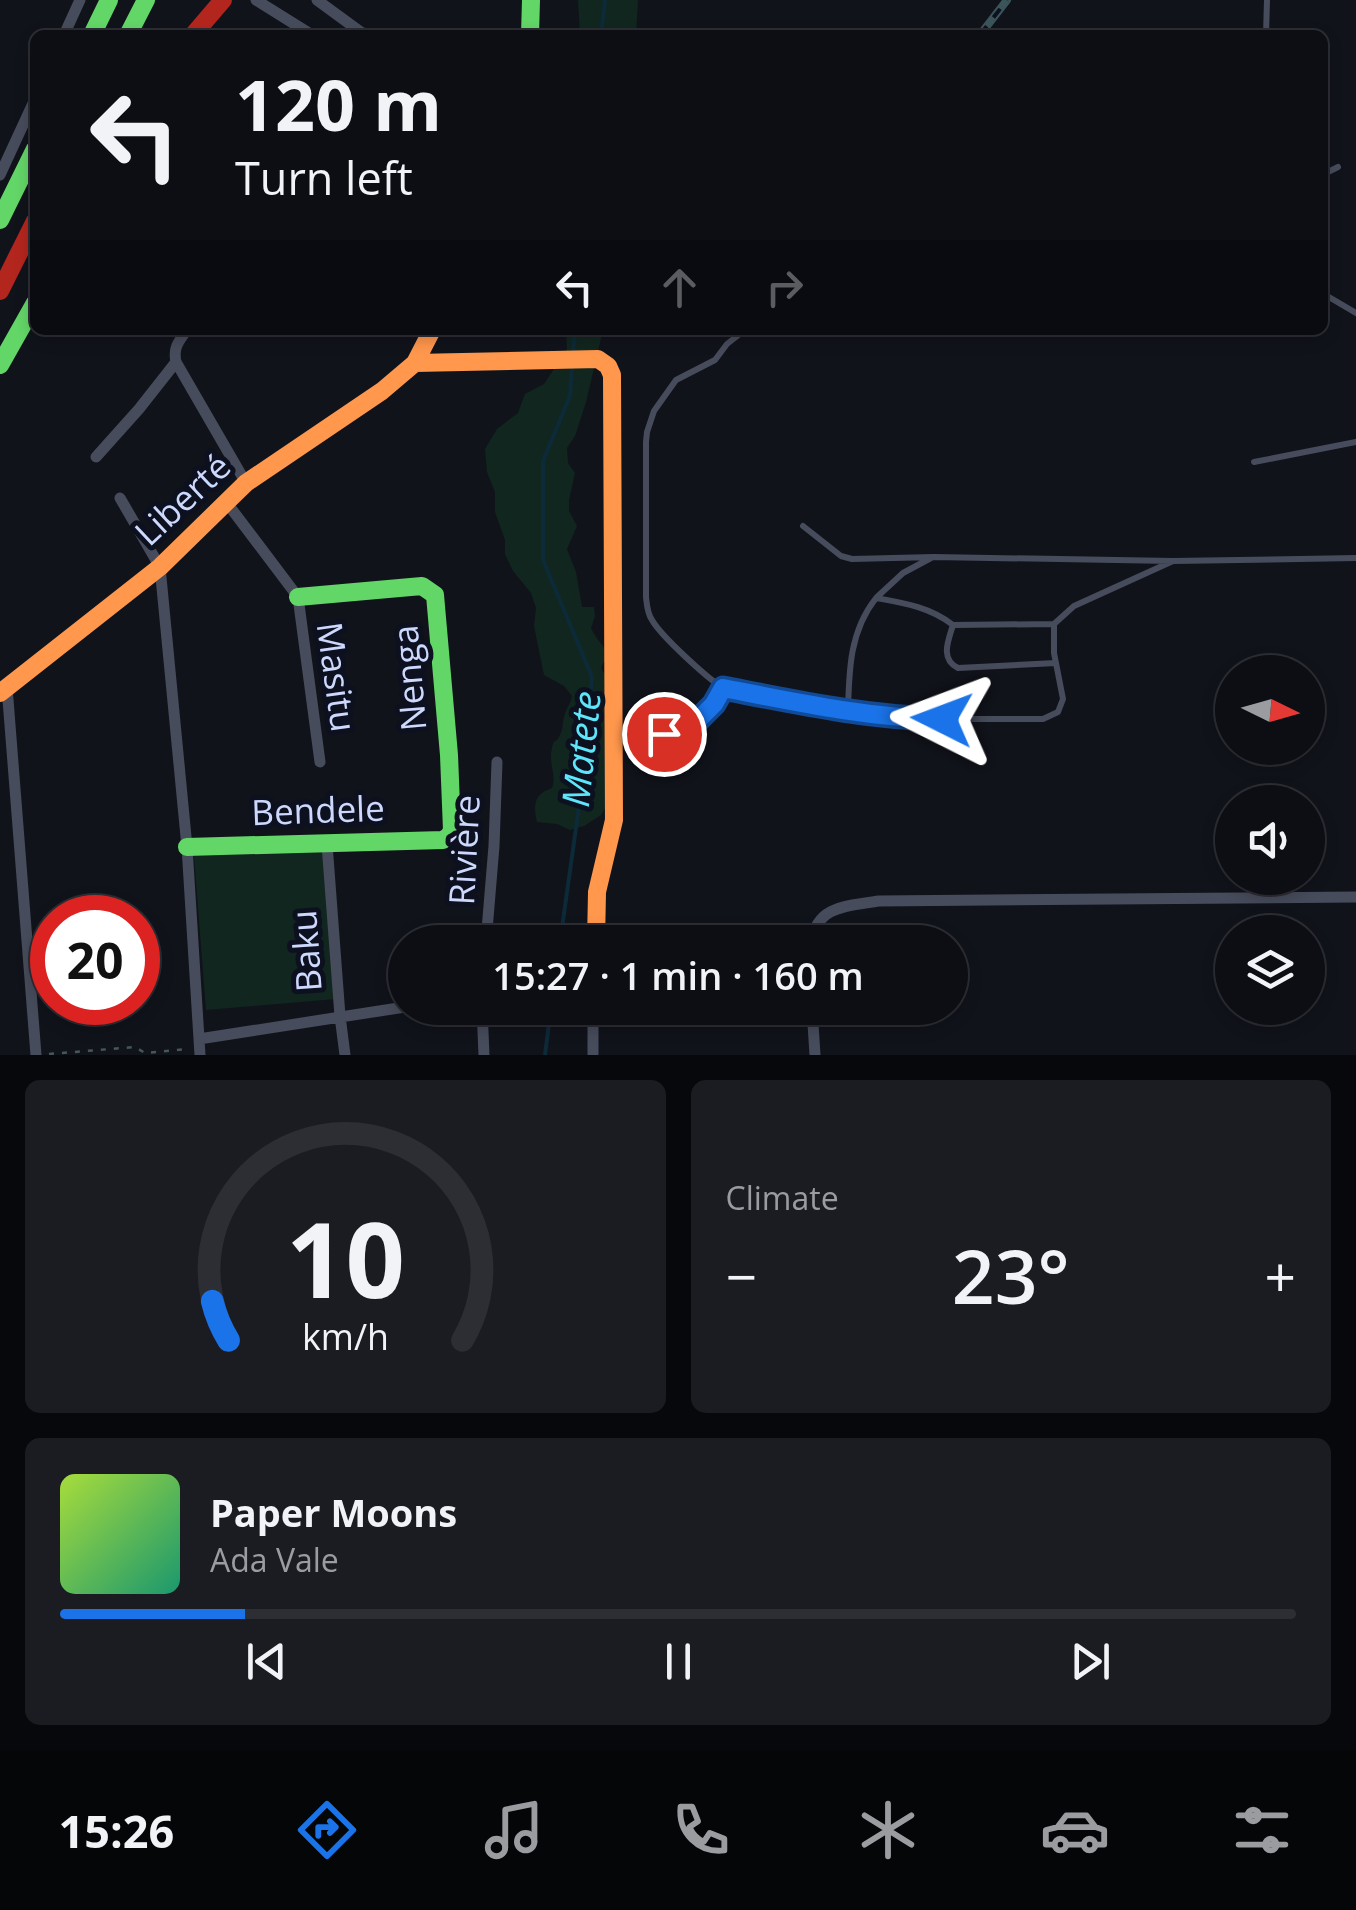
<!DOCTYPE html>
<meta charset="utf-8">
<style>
body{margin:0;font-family:"Open Sans",sans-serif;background:#1b1c22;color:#f1f3f6;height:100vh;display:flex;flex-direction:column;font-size:38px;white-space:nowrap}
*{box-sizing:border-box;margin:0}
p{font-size:32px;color:#9a9ca0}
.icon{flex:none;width:55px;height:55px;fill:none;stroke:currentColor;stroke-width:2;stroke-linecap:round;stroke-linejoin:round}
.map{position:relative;height:1055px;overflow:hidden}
.drawer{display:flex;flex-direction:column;gap:25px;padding:25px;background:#07080b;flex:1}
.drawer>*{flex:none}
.banner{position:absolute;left:30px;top:30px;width:1298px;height:305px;border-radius:15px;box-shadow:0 5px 15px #0003,0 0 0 2px #2d2e34;background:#0d0e14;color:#f1f3f6;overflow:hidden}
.needle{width:65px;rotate:95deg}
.buttons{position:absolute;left:1215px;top:655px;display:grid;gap:20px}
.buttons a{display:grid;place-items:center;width:110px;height:110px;border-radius:50%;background:#0d0e14;box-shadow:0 5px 15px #0003,0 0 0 2px #2d2e34;font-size:50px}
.speed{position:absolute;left:30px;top:895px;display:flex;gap:20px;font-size:50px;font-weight:700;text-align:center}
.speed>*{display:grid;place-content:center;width:130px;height:130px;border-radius:50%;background:#0d0e14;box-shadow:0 5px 15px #0003,0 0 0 2px #2d2e34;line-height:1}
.speed .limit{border:15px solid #d22;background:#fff;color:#111}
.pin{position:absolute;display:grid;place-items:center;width:85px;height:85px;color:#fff;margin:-42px;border:5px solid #fff;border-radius:50%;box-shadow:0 2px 10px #0007}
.me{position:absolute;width:110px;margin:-55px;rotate:273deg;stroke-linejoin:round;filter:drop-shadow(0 0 8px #0008)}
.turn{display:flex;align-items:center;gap:35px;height:210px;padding:0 40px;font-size:45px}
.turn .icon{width:130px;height:130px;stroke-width:2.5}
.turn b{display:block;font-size:70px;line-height:85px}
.lanes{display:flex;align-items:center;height:95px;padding:0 40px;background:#0003;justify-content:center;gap:50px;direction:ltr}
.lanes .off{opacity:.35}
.big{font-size:75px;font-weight:600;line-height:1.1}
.drawer .card{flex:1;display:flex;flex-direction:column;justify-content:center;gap:15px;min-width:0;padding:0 35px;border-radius:15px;background:#1b1c22}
.drawer .dial{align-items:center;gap:0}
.dial svg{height:260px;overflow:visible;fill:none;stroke:#2d2e34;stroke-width:7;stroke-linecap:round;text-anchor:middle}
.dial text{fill:#f1f3f6;stroke:none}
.song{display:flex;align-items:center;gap:30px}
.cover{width:120px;height:120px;border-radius:15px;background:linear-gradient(135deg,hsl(80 70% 55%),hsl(160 70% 35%))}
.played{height:10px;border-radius:5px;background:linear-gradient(90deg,#1a73e8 15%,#2d2e34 15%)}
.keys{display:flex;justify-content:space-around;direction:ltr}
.heat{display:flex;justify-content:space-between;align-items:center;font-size:55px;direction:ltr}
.drawer .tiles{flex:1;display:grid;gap:25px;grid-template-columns:1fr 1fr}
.card:last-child{grid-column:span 2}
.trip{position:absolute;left:388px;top:925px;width:580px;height:100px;border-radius:50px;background:#0d0e14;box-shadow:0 5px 15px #0003,0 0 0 2px #2d2e34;font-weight:600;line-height:100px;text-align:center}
.menu{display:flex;height:160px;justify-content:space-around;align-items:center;background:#050608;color:#9a9ca0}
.menu .icon{width:70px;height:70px}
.menu .current{color:#1a73e8}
.menu b{font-size:45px;color:#f1f3f6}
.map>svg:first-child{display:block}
.green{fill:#11261f}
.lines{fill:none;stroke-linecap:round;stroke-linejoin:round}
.stream{stroke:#0c2a38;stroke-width:4}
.path{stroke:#45575b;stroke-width:2.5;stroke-dasharray:5 8;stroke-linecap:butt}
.lane{stroke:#474c5c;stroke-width:6}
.street{stroke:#474c5c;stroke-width:11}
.fast{stroke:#63d668;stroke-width:18}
.slow{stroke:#ff974d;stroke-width:18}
.jam{stroke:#b3261e;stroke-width:18}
.rail-casing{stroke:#3a5459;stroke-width:8}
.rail{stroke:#0d101f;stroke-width:4;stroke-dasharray:11;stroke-linecap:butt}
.route-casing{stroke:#114b97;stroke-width:25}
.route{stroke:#1a73e8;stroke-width:18}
.labels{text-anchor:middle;stroke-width:10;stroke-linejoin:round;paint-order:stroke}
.street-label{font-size:35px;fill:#cdd8fd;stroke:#0d101f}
.water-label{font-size:38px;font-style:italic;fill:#5fe5f9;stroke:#0d101f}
</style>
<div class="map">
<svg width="1356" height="1055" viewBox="0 0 1356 1055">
<rect width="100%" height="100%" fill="#11131b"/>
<!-- green -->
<path class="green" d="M578 0H638L636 35H580Z
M566 330H603L586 402 575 436 567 448 568 463 575 473 569 500V511L577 526 567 549 576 572 582 607H594L595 616 591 628C596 640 607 648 609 658L603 663 601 668 608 680 610 800 601 815 584 826 570 830 557 824 537 822C533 805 534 794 552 788 557 775 548 763 552 748 554 738 555 745 560 735 564 728 562 719 566 711 568 706 571 702 572 696L564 686 544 675 534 626 536 608 531 593 513 571 505 554V540L495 512V492L487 472 485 449 497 429 518 413 525 394 544 384 567 349Z
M324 845 336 999 206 1010 194 856Z"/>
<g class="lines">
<!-- stream -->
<path class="stream" d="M601 35 605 0
M573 355 575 330
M560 942 583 778 592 677 543 560V461L570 396 572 365
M545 1055 551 1008"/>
<!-- path -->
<path class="path" d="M49 1054 135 1047 145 1053 188 1049"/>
<!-- lane -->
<path class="lane" d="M1266 35 1267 0
M1322 175 1338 167
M1322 293 1356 313
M745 330 727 344 715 360 676 380 654 411 647 432 646 442V597C647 605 647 613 652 620 661 636 707 678 723 688L848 710C849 669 850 631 876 598 904 603 930 607 953 625L1054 624 1074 606 1173 561
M1254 462 1356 442
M803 526 841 556 852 559 934 557 1173 561 1356 558
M877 597 903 573 931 558
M953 625C948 641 940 659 958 668L1056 663
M848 710 909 719H1043L1058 712 1063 699 1054 653V624
M664 734H683L715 703 723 688"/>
<!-- street -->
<path class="street" d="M256 0 312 35
M317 0 362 33 375 35
M64 35 80 0
M0 175 35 99
M187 330C178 342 173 348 176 362L246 483
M96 457 139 409 176 362
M120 498 160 567 187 847 200 1055
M227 503 298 597 320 762
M7 687 36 1055
M327 844 340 1016 345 1055
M486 942 494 846 497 762
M812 942C816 905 849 906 879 901L1356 897
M482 1008 484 1055
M812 1008 815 1055
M199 1039 405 1007
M593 1055V1008"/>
<!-- fast -->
<path class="fast" d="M92 35 109 0
M128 35 146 0
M530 35 531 0
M0 220 35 149
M0 365 35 303
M187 847 443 840 449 836 452 830 449 755 435 595 422 586 298 597"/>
<!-- slow -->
<path class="slow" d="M415 363 598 359 608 366 612 375 614 820 597 892 596 942
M0 693 160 567 246 483 382 391 415 363 432 330"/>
<!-- jam -->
<path class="jam" d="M193 35 223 0
M0 291 35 221"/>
<!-- rail casing -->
<g class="rail-casing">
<path id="rail" d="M980 35 1007 0"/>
</g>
<!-- rail -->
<use href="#rail" class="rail"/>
</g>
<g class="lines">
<!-- route casing -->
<g class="route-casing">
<path id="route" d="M664 734H684L714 704 723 688C795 702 869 718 942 719"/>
</g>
<!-- route -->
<use href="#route" class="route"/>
</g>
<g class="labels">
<!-- street labels -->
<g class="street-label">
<text transform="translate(183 500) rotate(-43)" y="12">Liberté</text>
<text transform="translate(336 677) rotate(82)" y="12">Masitu</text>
<text transform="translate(410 678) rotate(-95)" y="12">Nenga</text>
<text transform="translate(318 811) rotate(-2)" y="12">Bendele</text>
<text transform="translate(465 850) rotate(-87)" y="12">Rivière</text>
<text transform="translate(307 951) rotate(-94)" y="12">Baku</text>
</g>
<!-- water labels -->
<g class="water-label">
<text transform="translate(582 749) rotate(-84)" y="13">Matete</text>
</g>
</g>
</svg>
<div class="buttons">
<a><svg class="needle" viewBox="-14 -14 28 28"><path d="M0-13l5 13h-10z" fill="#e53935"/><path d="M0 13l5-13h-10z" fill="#9a9ca0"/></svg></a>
<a><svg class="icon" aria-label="sound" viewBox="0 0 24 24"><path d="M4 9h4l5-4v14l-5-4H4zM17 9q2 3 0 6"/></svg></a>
<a><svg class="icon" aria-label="layers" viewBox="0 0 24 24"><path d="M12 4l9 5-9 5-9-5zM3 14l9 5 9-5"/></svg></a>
</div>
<div class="speed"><div class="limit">20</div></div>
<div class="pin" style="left:664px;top:734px;background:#d93025"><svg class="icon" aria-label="arrive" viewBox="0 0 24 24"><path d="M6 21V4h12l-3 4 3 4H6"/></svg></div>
<svg class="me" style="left:942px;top:719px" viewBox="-20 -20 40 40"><path d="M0-17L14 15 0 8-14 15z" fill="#1a73e8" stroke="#fff" stroke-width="4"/></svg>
<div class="trip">15:27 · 1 min · 160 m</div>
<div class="banner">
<div class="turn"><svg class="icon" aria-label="left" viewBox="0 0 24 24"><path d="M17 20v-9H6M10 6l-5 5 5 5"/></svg><div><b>120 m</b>Turn left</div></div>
<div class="lanes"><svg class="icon" aria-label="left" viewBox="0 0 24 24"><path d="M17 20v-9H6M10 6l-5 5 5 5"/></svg><svg class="icon off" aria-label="ahead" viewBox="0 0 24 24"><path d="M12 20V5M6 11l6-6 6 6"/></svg><svg class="icon off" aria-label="right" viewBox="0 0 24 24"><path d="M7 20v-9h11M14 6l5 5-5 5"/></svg></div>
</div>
</div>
<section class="drawer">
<div class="tiles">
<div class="card dial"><svg viewBox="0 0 100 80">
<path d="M14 69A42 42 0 1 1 86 69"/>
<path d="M14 69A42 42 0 0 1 9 57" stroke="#1a73e8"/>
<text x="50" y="56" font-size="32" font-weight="700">10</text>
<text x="50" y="72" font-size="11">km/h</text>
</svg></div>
<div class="card"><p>Climate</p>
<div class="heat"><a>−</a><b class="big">23°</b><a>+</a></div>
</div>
<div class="card">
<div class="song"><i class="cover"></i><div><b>Paper Moons</b><p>Ada Vale</p></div></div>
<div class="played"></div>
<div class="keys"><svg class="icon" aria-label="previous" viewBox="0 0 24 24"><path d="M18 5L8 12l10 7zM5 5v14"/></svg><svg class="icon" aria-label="pause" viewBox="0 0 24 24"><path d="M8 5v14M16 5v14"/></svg><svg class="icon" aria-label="next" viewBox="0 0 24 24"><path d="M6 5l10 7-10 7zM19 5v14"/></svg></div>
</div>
</div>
</section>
<nav class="menu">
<b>15:26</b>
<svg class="icon current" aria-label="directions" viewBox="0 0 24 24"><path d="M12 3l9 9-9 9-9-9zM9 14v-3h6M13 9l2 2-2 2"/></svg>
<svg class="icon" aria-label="music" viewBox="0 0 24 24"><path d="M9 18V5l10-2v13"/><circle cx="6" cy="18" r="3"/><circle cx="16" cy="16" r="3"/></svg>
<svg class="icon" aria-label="phone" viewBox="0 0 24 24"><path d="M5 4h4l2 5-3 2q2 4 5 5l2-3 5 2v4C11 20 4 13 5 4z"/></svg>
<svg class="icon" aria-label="climate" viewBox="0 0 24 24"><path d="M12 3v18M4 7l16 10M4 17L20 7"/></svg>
<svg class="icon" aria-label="car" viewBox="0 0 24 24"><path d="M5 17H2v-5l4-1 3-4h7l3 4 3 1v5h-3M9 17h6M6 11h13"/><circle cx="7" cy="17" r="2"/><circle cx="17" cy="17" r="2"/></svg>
<svg class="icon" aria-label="filters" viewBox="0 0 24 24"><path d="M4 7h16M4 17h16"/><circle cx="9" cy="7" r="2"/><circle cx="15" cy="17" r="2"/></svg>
</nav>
